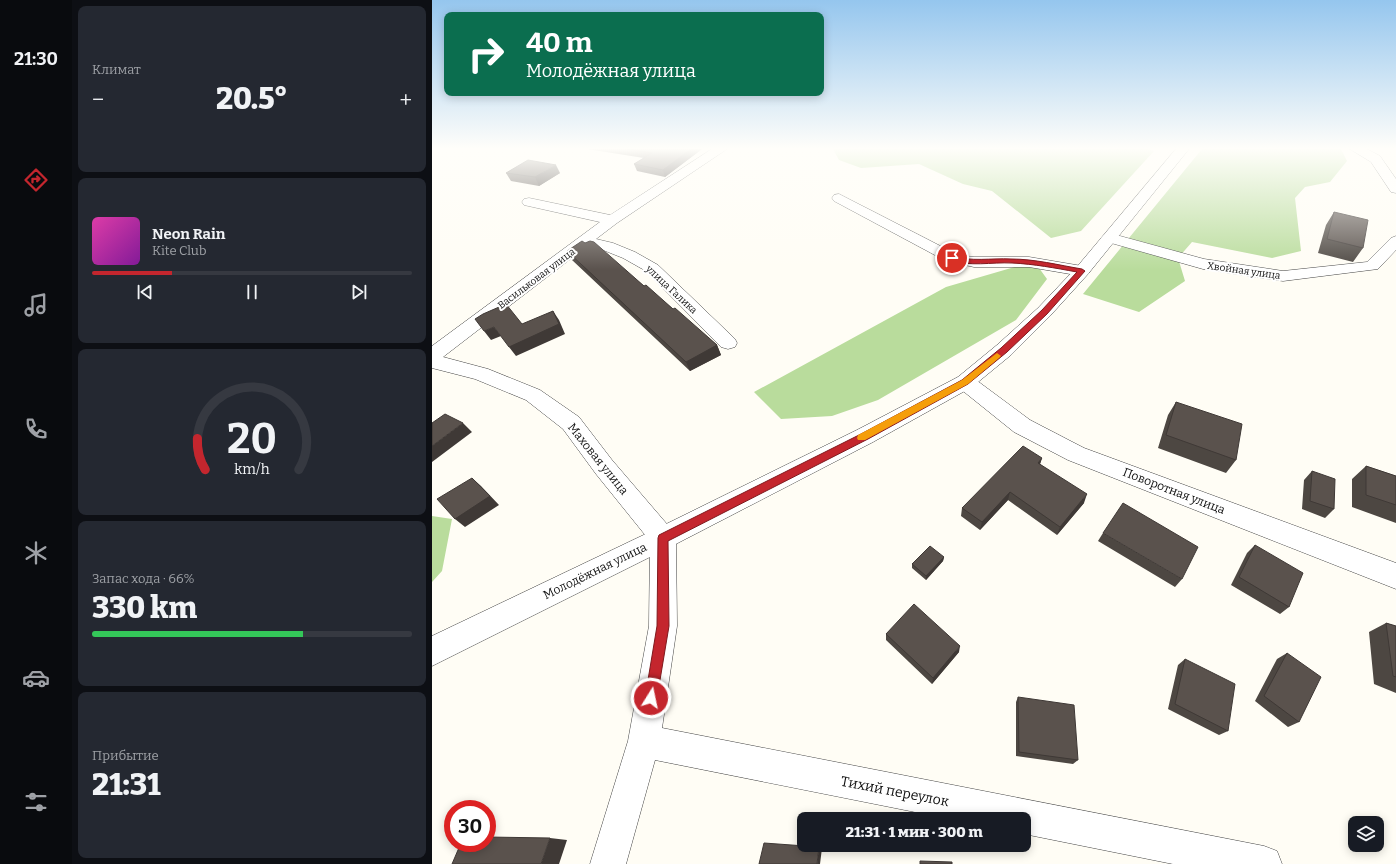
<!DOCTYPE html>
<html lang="ru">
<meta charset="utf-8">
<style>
body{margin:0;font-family:Bitter,serif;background:#242831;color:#f1f3f6;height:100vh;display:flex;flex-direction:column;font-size:15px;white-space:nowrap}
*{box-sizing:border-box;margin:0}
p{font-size:13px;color:#9ea1a6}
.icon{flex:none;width:22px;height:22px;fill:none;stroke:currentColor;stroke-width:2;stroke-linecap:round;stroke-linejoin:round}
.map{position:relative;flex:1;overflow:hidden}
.drawer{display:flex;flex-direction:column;gap:6px;padding:6px;background:#0d0f14;width:360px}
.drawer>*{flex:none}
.banner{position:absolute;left:12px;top:12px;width:380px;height:84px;border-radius:8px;box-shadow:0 2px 10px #0003;background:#0b6e4f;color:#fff;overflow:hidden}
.buttons{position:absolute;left:916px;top:816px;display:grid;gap:8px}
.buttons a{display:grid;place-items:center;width:36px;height:36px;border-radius:8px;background:#171b24;box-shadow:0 2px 10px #0003;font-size:20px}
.speed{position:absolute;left:12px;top:800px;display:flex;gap:8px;font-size:20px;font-weight:700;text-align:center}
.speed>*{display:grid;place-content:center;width:52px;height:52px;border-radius:50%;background:#171b24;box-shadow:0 2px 10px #0003;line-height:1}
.speed .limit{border:6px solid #d22;background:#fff;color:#111}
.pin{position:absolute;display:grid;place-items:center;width:34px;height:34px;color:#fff;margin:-17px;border:2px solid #fff;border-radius:50%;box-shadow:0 1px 4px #0007}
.me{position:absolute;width:44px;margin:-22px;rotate:10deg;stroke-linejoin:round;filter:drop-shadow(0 0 3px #0008)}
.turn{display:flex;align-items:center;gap:14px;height:84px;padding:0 16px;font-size:18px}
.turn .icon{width:52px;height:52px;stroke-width:2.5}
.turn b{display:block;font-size:28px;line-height:34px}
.big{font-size:30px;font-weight:800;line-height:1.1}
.drawer .card{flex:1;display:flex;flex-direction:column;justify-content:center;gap:6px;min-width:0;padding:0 14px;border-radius:8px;background:#242831}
.drawer .dial{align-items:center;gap:0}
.dial svg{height:104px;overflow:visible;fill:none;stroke:#363941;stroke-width:7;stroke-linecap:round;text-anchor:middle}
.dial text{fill:#f1f3f6;stroke:none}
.song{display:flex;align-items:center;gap:12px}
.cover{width:48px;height:48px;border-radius:6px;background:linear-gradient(135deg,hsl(320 70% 55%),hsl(290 70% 35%))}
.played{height:4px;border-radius:2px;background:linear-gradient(90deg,#c4262e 25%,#363941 25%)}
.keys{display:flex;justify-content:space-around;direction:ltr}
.heat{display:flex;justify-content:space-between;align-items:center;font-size:22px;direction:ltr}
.charge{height:6px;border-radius:3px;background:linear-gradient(90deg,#34c759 66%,#363941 0)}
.trip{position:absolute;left:365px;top:812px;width:234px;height:40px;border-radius:8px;background:#171b24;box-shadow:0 2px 10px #0003;font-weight:800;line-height:40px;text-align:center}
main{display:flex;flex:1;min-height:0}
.tab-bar{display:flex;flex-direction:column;width:72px;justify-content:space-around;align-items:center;background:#090b0e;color:#9ea1a6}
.tab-bar .icon{width:28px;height:28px}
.tab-bar .current{color:#c4262e}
.tab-bar b{font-size:18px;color:#f1f3f6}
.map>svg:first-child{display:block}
.forest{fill:#b9dc9c}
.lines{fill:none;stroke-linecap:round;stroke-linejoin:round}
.minor-casing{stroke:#444;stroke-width:1}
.tertiary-casing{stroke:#444;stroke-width:1}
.minor{fill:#fff;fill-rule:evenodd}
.tertiary{fill:#fff;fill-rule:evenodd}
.wall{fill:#4d4742}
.shaded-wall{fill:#3f3936}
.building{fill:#5a524d;stroke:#3f3936}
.route{fill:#c4262e;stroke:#7f191e}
.slow{fill:#f59e0b}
.labels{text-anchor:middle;stroke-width:4;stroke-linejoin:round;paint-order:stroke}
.far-street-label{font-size:10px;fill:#111;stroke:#fff}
.street-label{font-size:12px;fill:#111;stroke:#fff}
.near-street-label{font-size:14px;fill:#111;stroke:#fff}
</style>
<main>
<nav class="tab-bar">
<b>21:30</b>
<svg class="icon current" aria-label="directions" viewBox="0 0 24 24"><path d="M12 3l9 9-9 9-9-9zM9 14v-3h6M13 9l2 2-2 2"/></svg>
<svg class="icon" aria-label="music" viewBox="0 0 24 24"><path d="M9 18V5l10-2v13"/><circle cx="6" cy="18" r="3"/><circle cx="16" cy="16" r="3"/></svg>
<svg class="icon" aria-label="phone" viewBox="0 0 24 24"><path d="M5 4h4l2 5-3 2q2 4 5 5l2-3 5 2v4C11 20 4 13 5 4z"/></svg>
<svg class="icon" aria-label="climate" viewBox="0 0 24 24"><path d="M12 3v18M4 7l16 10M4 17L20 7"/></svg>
<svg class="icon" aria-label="car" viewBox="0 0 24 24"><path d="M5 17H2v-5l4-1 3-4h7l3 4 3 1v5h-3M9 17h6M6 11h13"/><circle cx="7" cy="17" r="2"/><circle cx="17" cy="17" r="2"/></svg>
<svg class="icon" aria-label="filters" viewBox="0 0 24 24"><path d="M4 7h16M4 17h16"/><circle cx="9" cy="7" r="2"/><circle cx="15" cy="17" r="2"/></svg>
</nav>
<section class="drawer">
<div class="card"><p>Климат</p>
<div class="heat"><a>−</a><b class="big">20.5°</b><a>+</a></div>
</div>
<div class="card">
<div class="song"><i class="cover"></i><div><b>Neon Rain</b><p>Kite Club</p></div></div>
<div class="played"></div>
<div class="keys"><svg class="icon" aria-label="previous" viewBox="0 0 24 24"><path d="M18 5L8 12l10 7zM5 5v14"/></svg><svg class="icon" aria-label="pause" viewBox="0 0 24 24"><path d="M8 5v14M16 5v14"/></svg><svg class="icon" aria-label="next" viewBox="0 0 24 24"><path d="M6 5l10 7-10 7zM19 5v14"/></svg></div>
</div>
<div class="card dial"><svg viewBox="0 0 100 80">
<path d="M14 69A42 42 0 1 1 86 69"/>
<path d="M14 69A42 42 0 0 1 8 45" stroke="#c4262e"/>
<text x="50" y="56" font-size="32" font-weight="700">20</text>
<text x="50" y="72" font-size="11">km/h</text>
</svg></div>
<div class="card"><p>Запас хода · 66%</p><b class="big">330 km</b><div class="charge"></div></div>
<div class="card"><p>Прибытие</p><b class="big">21:31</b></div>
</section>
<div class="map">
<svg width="964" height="864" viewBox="0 0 964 864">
<rect width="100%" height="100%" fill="#fffdf5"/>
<!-- forest -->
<path class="forest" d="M401 149H716L722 151 649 231 619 238 560 191 531 184 487 164 429 168 407 160Z
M770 149H909L915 161 898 182 873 187 863 198 869 251 840 258 760 242 746 258 753 281 707 312 651 294Z
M586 266 607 268 615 279 584 320 446 400 400 416 349 419 322 392 514 287Z
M0 516 20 519 10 571 0 582Z"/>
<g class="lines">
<!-- minor casing -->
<g class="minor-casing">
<path id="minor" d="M280 149H295L185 223 164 239 181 243 203 252 226 265 303 339 305 343 303 347 296 349 289 347 214 271 191 258 171 250 154 247 11 357 56 369 108 390 147 417 180 460 240 530 244 538 245 626 230 728 832 846 845 851 850 864H741L592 834V819H518L223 760 194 864H158L196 741 217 626 218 541 164 474 131 429 94 400 43 379 0 368V346L168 222 92 205 90 202 92 199 97 198 178 215Z
M918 149H935L948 156 964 179V193L959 192 939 162Z
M407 194 526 255 542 257H597L650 266 656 268 658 271 656 274 650 276 597 267H542L514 261 402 201 400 198 402 195Z
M677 233 772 259 851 271 935 262 959 238 964 236V250L946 269 851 281 771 269 672 241 669 238 672 235Z
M533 375 540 377 598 420 652 448 964 563V589L636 460 582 432 526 387 523 382 526 377Z"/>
</g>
<!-- tertiary casing -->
<g class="tertiary-casing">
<path id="tertiary" d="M744 149H757L656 274 618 316 579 355 540 387 441 442 240 546 0 666V636L222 530 425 430 526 377 565 345 606 308 644 268Z"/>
</g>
<!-- minor -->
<use href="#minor" class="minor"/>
<!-- tertiary -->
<use href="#tertiary" class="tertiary"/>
</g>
<!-- wall -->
<path class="wall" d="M155 149H270L233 177 205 171 202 164 212 158Z
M74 173H128L107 186 79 181Z
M902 212 931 248 921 262 886 253 894 225Z
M153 243 212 286 241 309 285 345 289 355 258 371 140 260 135 251Z
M744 402 804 460 794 473 726 448 736 415Z
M610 458 608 464 652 503 625 535 576 500 548 530 529 516 530 508Z
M934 466 964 476V523L920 507V479Z
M880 471 902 509 893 518 870 509 872 480Z
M671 533 750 579 743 587 666 541Z
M823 545 857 607 848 614 799 585 815 553Z
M512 557 511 561 494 580 480 568V564Z
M954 623 964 626V693L942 684 937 632Z
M454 634 527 652 500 684 454 640Z
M855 653 867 722 856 727 823 701 845 659Z
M753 659 796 731 787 735 736 709 746 665Z
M586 697 646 760 641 764 584 756V702Z"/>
<!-- shaded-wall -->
<path class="shaded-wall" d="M259 149H270L233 177 231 170Z
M124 165 128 173 107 186 103 177Z
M121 311 127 320 133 334 84 356 77 347Z
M62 327 69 336 59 340 52 331Z
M285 345 289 355 258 371 254 362Z
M31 423 40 432 0 462V446Z
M610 458 607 467 606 463Z
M40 478 49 486 67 505 33 527 23 519Z
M578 492 576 500 548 530 550 522Z
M655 494 652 503 625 535 628 527Z
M512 557 511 561 494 580V576Z
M528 646 527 652 500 684 501 678Z
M118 838 135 840 127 864H109Z
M387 847 390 848 388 864H385Z"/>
<!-- building -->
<path class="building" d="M196 149H259L231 170 202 164 220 153Z
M96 160 124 165 103 177 74 173Z
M902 212 936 220 931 248 895 239Z
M150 241 153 243 158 241 162 242 212 286 214 285 241 309 243 308 285 345 254 362 135 251Z
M74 304 90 324 121 311 127 324 77 347 62 327 52 331 43 319 51 314Z
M744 402 810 424 804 460 734 435Z
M13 414 31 423 0 446V423Z
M591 446 610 458 606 463 655 494 628 527 578 492 550 522 530 508Z
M934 466 964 476V505L934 495Z
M880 471 903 479 902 509 878 501Z
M40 478 58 496 23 519 5 499Z
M691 503 766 547 750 579 671 533Z
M823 545 871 573 857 607 807 577Z
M498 546 512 557 494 576 480 564Z
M482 604 528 646 501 678 454 634Z
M954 623 964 626V677L961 676Z
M855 653 889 677 867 722 832 696Z
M753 659 803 684 796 731 743 704Z
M586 697 642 705 646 760 587 752Z
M55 837 118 838 109 864H20L29 843H55Z
M332 843 387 847 385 864H327Z
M488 861 520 862V864H488Z"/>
<!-- sky -->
<linearGradient id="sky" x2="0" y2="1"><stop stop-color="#95c6ee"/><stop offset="0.55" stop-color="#fffefa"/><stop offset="1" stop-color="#fffefa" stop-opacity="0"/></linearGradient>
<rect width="964" height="270" fill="url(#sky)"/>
<!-- route -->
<path class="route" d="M520 256C539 262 559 258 579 259 603 259 626 265 650 269L653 271 615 314 575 352 536 384 436 439 236 541 237 626 225 698 224 703 219 704 214 703 213 698 225 626 226 538 227 535 429 434 530 380 569 348 610 310 645 272C623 268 602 264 580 263 559 262 538 267 518 260L517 258Z"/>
<!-- slow -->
<path class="slow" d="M565 353 569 356 567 358 536 384 433 440H426L425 438 426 435 530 380Z"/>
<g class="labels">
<!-- far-street labels -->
<g class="far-street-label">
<text transform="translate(812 270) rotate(8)" y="4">Хвойная улица</text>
<text transform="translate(104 278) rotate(-37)" y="4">Васильковая улица</text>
<text transform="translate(240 289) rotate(43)" y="4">улица Галика</text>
</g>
<!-- street labels -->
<g class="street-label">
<text transform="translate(166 459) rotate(51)" y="4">Маховая улица</text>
<text transform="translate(742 491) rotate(21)" y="4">Поворотная улица</text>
<text transform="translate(163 571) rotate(-26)" y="4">Молодёжная улица</text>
</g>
<!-- near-street labels -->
<g class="near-street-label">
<text transform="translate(463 791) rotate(11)" y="5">Тихий переулок</text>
</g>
</g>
</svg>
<div class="buttons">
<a><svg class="icon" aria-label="layers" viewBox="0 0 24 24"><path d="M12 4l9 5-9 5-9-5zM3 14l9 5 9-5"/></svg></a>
</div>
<div class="speed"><div class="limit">30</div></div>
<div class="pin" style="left:520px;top:258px;background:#d93025"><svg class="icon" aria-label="arrive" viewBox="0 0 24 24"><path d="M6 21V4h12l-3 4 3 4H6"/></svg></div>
<svg class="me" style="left:219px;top:698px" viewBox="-20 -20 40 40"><circle r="17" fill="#c4262e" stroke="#fff" stroke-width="3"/><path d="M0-11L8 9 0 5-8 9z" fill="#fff"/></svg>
<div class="trip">21:31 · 1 мин · 300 m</div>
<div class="banner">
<div class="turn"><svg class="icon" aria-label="right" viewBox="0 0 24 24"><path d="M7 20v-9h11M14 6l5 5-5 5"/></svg><div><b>40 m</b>Молодёжная улица</div></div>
</div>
</div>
</main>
